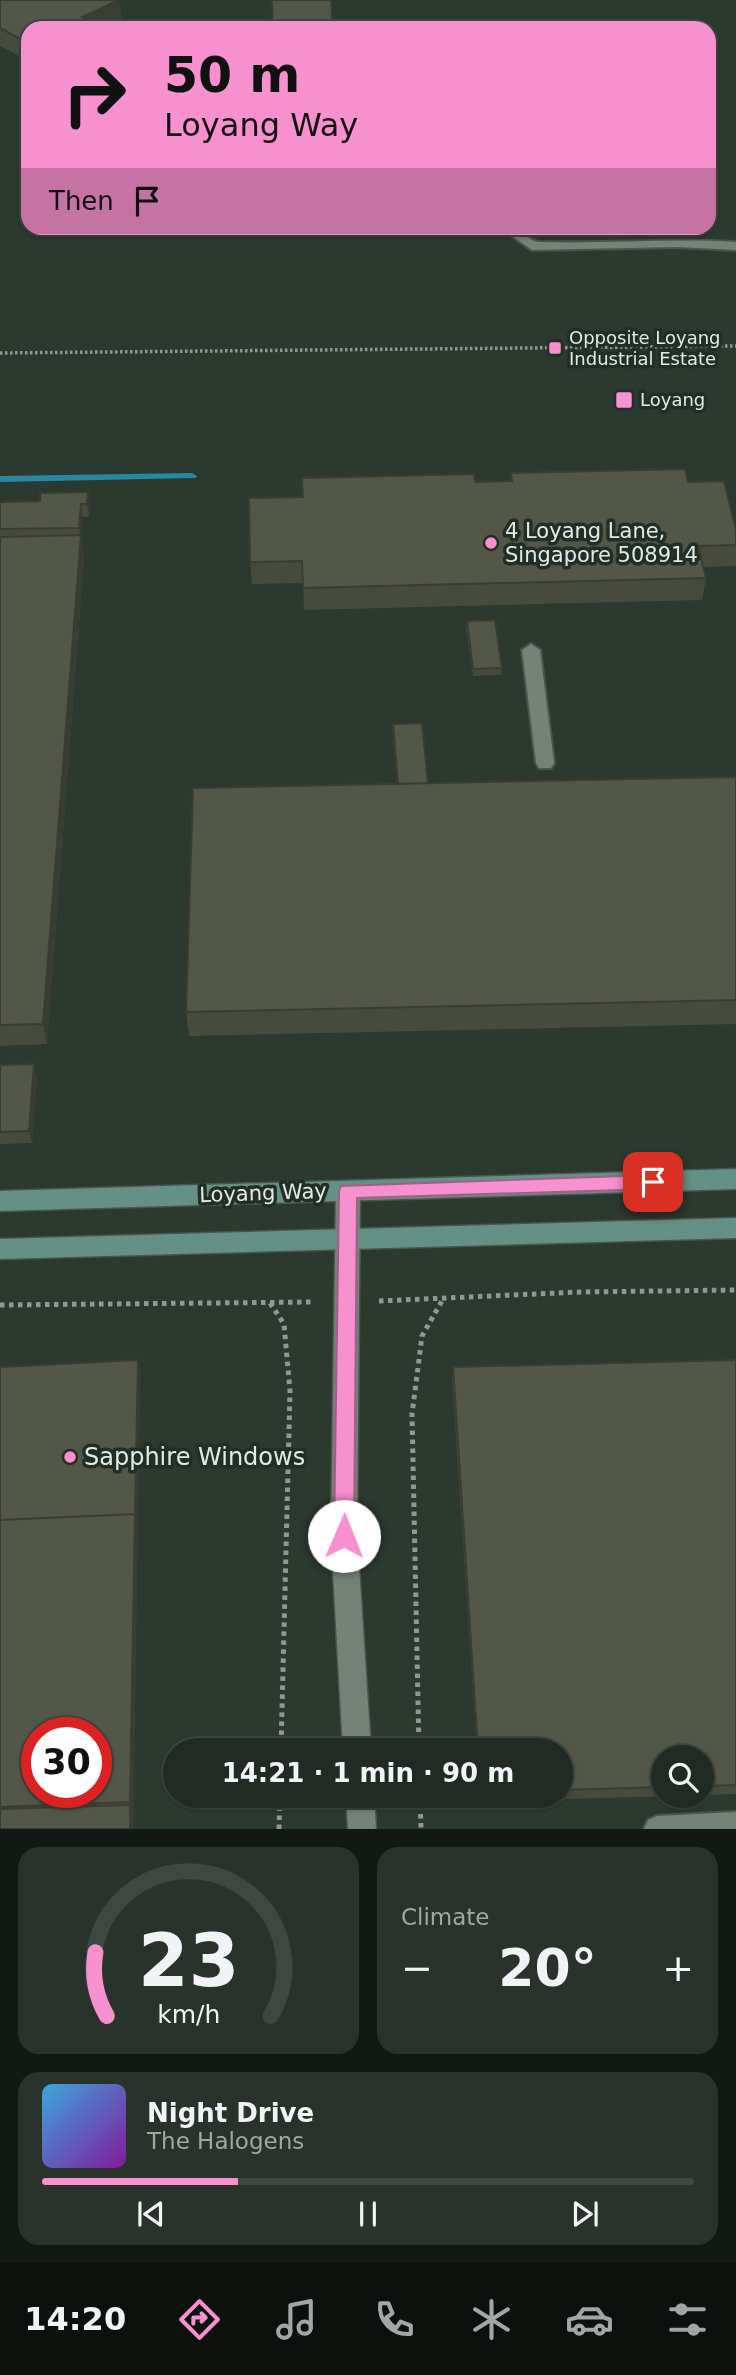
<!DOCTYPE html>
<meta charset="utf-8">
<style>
body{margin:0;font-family:"DejaVu Sans",sans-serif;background:#29332b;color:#f1f3f6;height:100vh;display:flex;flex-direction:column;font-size:26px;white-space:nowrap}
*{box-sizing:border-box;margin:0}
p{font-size:23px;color:#a2a7a6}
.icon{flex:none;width:38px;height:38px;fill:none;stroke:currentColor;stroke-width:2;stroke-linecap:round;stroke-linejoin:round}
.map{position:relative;height:1829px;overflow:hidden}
.details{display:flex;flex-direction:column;gap:18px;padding:18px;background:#121813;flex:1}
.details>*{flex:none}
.top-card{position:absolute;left:21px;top:21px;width:695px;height:214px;border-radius:21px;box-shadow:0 2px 5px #0004,0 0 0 2px #3e4741;background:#f790ce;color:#111;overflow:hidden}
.buttons{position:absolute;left:651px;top:1745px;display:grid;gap:14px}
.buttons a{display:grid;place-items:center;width:63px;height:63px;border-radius:50%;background:#212b23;box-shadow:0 2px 5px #0004,0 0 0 2px #3e4741;font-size:35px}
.speed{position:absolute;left:21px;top:1717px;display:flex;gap:14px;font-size:35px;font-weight:700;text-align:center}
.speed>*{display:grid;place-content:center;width:91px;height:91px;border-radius:50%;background:#212b23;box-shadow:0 2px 5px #0004,0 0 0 2px #3e4741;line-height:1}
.speed .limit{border:10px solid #d22;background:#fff;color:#111}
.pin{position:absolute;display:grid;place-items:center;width:60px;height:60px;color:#fff;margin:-30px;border-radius:14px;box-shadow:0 4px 10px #0006}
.me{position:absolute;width:77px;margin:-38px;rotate:1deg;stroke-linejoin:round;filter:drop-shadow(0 0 5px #0008)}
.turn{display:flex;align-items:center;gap:24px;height:147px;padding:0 28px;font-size:32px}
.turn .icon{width:91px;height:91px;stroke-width:2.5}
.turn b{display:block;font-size:49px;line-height:60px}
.then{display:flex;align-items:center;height:66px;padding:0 28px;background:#0003;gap:14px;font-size:26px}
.big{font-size:52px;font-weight:800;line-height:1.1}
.details .card{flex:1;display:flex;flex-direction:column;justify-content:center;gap:10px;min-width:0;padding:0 24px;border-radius:21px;background:#29332b}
.details .dial{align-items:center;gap:0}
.dial svg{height:182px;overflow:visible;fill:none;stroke:#3e4741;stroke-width:7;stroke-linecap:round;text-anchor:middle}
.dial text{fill:#f1f3f6;stroke:none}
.song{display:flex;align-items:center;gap:21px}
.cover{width:84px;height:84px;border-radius:10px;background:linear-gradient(135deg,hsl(200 70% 55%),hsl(290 70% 35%))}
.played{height:7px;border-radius:4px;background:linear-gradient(90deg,#f790ce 30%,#3e4741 30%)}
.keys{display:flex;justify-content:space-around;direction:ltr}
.heat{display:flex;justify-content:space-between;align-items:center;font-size:38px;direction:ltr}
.details .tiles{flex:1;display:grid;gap:18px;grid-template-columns:1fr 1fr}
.card:last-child{grid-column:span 2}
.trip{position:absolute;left:163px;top:1738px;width:410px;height:70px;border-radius:35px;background:#212b23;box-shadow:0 2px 5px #0004,0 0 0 2px #3e4741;font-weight:800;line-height:70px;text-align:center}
.tabs{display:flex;height:112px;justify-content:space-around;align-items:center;background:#0d110e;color:#a2a7a6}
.tabs .icon{width:49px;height:49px}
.tabs .selected{color:#f790ce}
.tabs b{font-size:32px;color:#f1f3f6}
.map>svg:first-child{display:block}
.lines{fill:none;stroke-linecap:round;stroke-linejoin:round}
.stream{fill:#2589a4;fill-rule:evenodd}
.lane-casing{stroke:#4a554c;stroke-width:4}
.street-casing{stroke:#4a554c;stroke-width:3}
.secondary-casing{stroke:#4a554c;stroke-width:3}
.path-far1{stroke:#8f9991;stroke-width:3.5;stroke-dasharray:2.5 2.5;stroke-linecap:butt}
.path{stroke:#8f9991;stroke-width:5;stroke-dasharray:4.5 4.5;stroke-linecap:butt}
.lane{fill:#748277;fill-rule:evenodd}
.street{fill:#748277;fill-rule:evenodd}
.secondary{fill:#659085;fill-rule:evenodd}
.wall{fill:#474b3e}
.shaded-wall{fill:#3a3d32}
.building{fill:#535748;stroke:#3a3d32;stroke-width:2;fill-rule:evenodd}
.route{fill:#f790ce;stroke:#a15e86;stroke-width:2}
.poi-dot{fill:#f790ce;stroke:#222f26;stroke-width:2.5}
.labels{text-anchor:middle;stroke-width:7;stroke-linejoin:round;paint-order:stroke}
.far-poi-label{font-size:18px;fill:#e2eae4;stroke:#222f26;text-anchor:start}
.poi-label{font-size:21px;fill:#e2eae4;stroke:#222f26;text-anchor:start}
.street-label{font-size:21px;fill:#e2eae4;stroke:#222f26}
.near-poi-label{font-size:24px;fill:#e2eae4;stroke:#222f26;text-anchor:start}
</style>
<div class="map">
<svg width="736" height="1829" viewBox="0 0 736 1829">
<rect width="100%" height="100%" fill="#2c392f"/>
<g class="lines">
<!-- stream -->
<path class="stream" d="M192 473 197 476 196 478 0 482V476Z"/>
<!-- lane casing -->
<g class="lane-casing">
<path id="lane" d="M501 228C524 226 524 241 540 242 605 244 670 238 736 242V250L677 247 532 250Z
M531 644 540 650 554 763 551 768H539L536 763 522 650Z
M736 1812V1829H644L648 1820 657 1816Z"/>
</g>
<!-- street casing -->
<g class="street-casing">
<path id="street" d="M348 1181 356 1184 360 1191 357 1536 371 1750H343L331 1536 336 1191 340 1184Z
M346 1796H374L376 1829H348Z"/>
</g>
<!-- secondary casing -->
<g class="secondary-casing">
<path id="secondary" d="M736 1169V1189L0 1211V1191Z
M736 1218V1238L0 1259V1239Z"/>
</g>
<!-- path-far1 -->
<path class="path-far1" d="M0 353 736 346"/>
<!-- path -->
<path class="path" d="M379 1301 580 1292 736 1290
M270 1303 284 1324 290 1391 281 1750
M0 1305 314 1302
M419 1750 412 1414 422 1336 443 1299
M420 1796 421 1829
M279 1829 280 1796"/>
<!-- lane -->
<use href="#lane" class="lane"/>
<!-- street -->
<use href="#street" class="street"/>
<!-- secondary -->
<use href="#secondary" class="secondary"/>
</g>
<!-- wall -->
<path class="wall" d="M0 0 122 19 103 28H28V61L0 46Z
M511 473 688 482 736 530V566L703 567 706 578 702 600 304 610 303 583 252 584 250 562 303 497 475 482 510 481Z
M88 492 90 505 89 517H82L81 535 84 557 47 1044 0 1046V502L40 501Z
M467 621 502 668 501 675 473 676 466 628Z
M393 724 428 783 736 777V1024L189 1036 186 1012 397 784 393 737Z
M0 1065 37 1076 32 1143 0 1144Z
M736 1360V1794L702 1795V1757H663V1796H682L480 1801V1796H560V1750H477L452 1378 453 1367Z
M0 1367 140 1376 133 1829H0Z"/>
<!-- shaded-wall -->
<path class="shaded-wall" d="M120 0 122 19 103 28 82 17Z
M88 492 90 505 89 517 87 504Z
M81 504 82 517 81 535 84 557 47 1044 43 1024 80 541 79 528Z
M34 1064 37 1076 32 1143 29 1131Z
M138 1360 140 1376 138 1531 135 1516Z
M135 1514 138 1531 133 1829H130Z"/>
<!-- building -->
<path class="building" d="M0 0H119L82 17 104 28H28V43L0 28Z
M272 0H331L333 28H273Z
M685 469 688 482 724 481 736 530V545L698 546 706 578 303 588 302 561 250 562 249 498 303 497 302 478 474 474 475 482 512 481 511 473Z
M88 492 87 504H81L79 528 0 529V502L40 501V493Z
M81 535 43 1024 0 1025V537Z
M495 620 502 668 473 669 467 621Z
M422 723 428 783 398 784 393 724Z
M736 777V1000L186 1012 193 788Z
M34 1064 29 1131 0 1132V1065Z
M138 1360 135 1516V1514L0 1520V1367Z
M736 1360V1785L702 1786V1757H663V1787L560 1790V1750H478L453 1367Z
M135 1514 130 1802 0 1807V1520ZM37 1732H96V1792H37Z
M130 1805V1829H0V1809Z"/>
<!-- route -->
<path class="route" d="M653 1175 659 1177 662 1182 659 1187 653 1189 357 1198 354 1536 351 1543 344 1546 337 1543 334 1536 339 1191 341 1186Z"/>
<!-- markers -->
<g class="poi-dot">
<rect x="548" y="341" width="14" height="14" rx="3.5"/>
<rect x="615" y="391" width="18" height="18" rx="3.5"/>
<circle cx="491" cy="543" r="7"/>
<circle cx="70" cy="1457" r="7"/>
</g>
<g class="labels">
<!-- far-poi labels -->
<g class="far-poi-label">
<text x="569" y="344">Opposite Loyang<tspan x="569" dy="21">Industrial Estate</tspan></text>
<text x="640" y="406">Loyang</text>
</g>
<!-- poi labels -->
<g class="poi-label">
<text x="505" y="538">4 Loyang Lane,<tspan x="505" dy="24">Singapore 508914</tspan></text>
</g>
<!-- street labels -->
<g class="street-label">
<text transform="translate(263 1193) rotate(-2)" y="7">Loyang Way</text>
</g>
<!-- near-poi labels -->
<g class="near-poi-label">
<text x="84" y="1465">Sapphire Windows</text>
</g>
</g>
</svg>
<div class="buttons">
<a><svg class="icon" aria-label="search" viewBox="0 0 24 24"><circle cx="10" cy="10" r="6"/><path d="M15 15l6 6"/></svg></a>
</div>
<div class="speed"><div class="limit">30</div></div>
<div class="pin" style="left:653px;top:1182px;background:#d93025"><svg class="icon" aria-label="arrive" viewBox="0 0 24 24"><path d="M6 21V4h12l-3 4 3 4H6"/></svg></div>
<svg class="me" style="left:344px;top:1536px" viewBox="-20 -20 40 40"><circle r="19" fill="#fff"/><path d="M0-13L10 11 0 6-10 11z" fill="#f790ce"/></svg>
<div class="trip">14:21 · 1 min · 90 m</div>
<div class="top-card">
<div class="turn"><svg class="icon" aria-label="right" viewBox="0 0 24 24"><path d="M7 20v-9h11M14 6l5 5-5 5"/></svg><div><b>50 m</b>Loyang Way</div></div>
<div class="then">Then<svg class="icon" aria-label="arrive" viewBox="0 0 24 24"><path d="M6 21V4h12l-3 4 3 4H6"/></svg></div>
</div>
</div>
<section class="details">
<div class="tiles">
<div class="card dial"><svg viewBox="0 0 100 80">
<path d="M14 69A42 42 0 1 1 86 69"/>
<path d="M14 69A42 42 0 0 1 9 41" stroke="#f790ce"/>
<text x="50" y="56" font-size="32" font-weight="700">23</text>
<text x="50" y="72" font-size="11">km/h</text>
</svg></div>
<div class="card"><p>Climate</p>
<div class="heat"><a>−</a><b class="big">20°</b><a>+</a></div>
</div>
<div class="card">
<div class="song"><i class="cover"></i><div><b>Night Drive</b><p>The Halogens</p></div></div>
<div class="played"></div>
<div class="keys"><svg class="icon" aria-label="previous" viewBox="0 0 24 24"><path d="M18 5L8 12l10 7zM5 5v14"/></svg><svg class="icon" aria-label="pause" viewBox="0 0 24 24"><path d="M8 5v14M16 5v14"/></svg><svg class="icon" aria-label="next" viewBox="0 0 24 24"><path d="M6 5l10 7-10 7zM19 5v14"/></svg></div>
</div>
</div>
</section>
<nav class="tabs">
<b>14:20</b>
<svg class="icon selected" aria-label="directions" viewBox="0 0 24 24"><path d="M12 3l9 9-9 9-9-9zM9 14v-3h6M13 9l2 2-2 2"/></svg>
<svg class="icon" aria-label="music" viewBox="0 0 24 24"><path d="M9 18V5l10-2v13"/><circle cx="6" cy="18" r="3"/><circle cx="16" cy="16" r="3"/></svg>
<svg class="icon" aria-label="phone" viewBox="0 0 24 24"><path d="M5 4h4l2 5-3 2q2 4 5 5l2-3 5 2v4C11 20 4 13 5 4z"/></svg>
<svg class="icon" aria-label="climate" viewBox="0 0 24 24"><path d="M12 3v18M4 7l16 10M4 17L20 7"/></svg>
<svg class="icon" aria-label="car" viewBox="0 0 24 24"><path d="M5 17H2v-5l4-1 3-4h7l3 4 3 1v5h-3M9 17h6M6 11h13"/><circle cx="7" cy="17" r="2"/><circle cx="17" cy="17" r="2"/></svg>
<svg class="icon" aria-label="filters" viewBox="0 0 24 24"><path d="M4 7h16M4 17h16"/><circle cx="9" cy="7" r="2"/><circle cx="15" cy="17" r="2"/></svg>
</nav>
